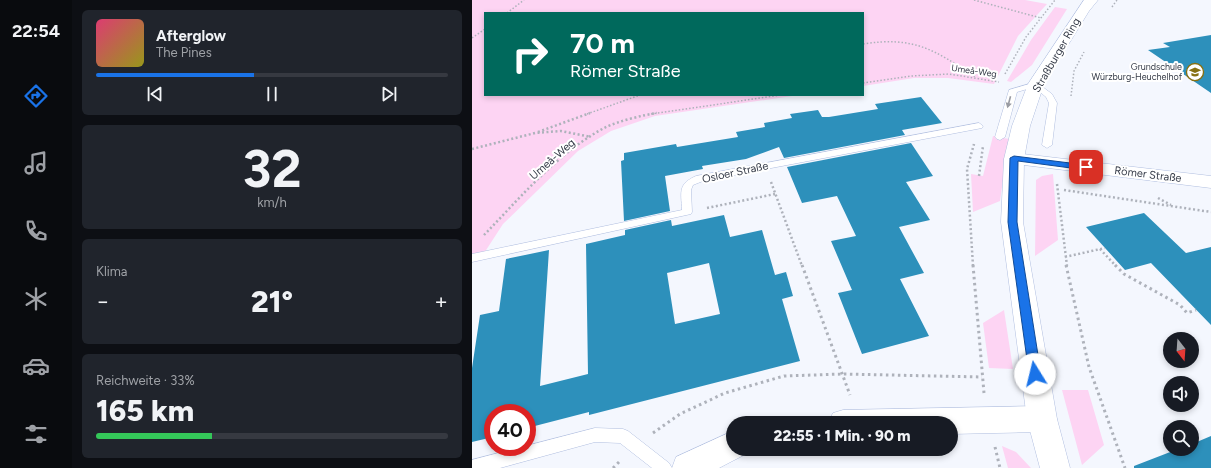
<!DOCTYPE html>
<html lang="de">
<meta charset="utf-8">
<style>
body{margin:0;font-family:Figtree,sans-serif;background:#20242c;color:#f1f3f6;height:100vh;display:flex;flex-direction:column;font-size:15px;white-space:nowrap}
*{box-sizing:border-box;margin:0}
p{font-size:13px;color:#9ea1a6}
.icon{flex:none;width:22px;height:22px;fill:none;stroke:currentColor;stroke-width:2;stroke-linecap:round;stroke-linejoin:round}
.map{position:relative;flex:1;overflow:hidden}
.drawer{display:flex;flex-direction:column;gap:10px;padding:10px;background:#0d0f14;width:400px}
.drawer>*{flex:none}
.banner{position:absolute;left:12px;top:12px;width:380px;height:84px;border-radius:0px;box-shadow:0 2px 6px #0003;background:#00695c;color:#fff;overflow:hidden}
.needle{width:26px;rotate:163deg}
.buttons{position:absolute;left:691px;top:332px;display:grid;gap:8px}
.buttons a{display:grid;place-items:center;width:36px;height:36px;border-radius:50%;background:#171b24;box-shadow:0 2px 6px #0003;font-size:20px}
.speed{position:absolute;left:12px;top:404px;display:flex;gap:8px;font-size:20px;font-weight:700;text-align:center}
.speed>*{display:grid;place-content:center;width:52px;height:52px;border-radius:50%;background:#171b24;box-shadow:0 2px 6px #0003;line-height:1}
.speed .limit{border:6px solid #d22;background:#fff;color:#111}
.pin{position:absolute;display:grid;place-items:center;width:34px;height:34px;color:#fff;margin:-17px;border-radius:8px;box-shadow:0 2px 6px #0006}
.me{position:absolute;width:44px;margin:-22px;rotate:351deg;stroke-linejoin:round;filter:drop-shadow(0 0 3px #0008)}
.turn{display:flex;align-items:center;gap:14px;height:84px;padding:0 20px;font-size:18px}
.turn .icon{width:52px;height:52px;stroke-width:2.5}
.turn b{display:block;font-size:28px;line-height:34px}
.big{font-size:30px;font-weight:800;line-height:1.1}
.drawer .widget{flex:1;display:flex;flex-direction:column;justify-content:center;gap:6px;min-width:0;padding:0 14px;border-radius:6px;background:#20242c}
.drawer .dial{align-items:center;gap:0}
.dial b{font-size:52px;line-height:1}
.song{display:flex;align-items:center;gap:12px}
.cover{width:48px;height:48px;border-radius:6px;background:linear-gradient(135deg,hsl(340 70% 55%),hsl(60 70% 35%))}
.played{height:4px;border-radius:2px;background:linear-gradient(90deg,#1a73e8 45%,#363941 45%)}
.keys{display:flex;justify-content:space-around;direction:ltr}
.heat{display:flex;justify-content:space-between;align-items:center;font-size:22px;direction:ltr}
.charge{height:6px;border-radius:3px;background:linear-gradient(90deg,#34c759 33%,#363941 0)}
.trip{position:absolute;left:254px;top:416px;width:232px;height:40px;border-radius:20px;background:#171b24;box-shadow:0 2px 6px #0003;font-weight:800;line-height:40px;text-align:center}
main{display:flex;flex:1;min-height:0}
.tabs{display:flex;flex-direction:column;width:72px;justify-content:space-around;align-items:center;background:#090b0e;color:#9ea1a6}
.tabs .icon{width:28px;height:28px}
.tabs .on{color:#1a73e8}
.tabs b{font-size:18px;color:#f1f3f6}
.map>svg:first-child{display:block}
.green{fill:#fdd4f3}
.building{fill:#2d90bb;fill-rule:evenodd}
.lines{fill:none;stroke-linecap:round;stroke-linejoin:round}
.lane-casing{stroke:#b1bfe0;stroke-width:1}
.street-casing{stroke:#b1bfe0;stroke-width:1}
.secondary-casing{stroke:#b1bfe0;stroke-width:1}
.path-far2{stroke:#aeb2bb;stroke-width:1.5;stroke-dasharray:1.5 2;stroke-linecap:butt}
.path-far1{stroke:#aeb2bb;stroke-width:2.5;stroke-dasharray:2 2.5;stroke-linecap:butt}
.path{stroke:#aeb2bb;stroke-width:3;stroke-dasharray:2.5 3.5;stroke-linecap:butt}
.lane{fill:#fff;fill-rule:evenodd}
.street{fill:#fff;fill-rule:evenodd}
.secondary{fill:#fff;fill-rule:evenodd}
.oneway{fill:#9a9ca3}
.route{fill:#1a73e8;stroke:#114b97}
.labels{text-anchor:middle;stroke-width:4;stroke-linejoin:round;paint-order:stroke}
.far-poi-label{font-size:9px;fill:#343a47;stroke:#fff;text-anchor:end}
.far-street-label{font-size:9px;fill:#343a47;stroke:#fff}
.street-label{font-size:11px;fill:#343a47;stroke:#fff}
</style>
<main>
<nav class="tabs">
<b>22:54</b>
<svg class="icon on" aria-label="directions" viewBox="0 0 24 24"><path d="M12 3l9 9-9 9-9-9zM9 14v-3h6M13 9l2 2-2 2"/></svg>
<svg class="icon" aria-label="music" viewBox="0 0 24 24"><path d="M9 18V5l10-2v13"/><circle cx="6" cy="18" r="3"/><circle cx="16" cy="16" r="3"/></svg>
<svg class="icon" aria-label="phone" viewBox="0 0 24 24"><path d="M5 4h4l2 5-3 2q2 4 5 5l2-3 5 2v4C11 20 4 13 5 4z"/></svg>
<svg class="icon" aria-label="climate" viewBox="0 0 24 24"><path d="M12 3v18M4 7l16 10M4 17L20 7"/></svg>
<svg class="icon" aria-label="car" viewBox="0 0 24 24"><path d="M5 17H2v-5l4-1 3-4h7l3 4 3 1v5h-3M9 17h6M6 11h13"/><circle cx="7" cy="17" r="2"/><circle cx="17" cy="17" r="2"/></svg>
<svg class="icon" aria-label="filters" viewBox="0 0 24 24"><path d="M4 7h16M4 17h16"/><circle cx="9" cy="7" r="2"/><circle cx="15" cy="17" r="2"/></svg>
</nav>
<section class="drawer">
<div class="widget">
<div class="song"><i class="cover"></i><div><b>Afterglow</b><p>The Pines</p></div></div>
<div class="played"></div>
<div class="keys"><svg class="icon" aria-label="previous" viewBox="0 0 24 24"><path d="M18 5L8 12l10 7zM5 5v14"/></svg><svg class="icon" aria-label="pause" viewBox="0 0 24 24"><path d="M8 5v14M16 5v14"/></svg><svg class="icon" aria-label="next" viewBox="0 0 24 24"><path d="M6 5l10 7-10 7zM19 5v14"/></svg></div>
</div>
<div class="widget dial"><b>32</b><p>km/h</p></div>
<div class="widget"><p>Klima</p>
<div class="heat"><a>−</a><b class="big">21°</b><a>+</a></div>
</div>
<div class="widget"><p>Reichweite · 33%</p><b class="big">165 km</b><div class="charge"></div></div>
</section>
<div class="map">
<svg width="739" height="468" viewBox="0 0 739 468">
<rect width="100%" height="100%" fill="#f4f7fe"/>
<!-- green -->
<path class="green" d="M0 0H553L575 4 546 36 522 84 476 78H442L391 86V13H13V95H327L183 116 139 131 106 151 31 224 7 261 0 262Z
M583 7 595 9 560 65 539 82 535 81 559 40Z
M521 136 537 139 528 201 501 212 499 174 511 176Z
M581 174 586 240 563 256 564 180 570 176Z
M532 310 541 369 517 368 511 323Z
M590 390H616L632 445 610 465Z
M530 446 544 452 559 468H536Z"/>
<!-- building -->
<path class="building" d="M739 35V93L676 50 698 47 691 43Z
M449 97 470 123 430 130 433 135 312 158 307 147 274 159 230 166 231 169 193 176 198 211 152 221 149 161 152 160V153L204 144 205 147 266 137 264 132 293 127 292 123 320 118 318 114 346 110 350 117H357L406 109 403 104Z
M439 143 461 176 434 182 458 220 427 227 452 273 428 279 457 336 390 354 366 293 380 290 359 241 384 236 365 196 330 203 315 167Z
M672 213 714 253 739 247V325L679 263 653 270 614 227Z
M252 215 258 237 290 230 303 275 314 272 321 296 310 299 328 361 117 415V412L55 428V413H21V437L0 442V368L8 315 27 311 34 259 77 250 68 386 116 374 114 244 153 235V230L199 220 200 226ZM237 263 248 314 203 324 195 273Z
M739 436V468H662V466L706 449H720V444Z"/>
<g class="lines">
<!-- lane casing -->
<g class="lane-casing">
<path id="lane" d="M564 82 580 94 585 103 580 145 575 148 570 145 577 103 574 97 562 87 545 92 533 137 528 140 525 139 523 137 537 90Z
M507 123 511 126 510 128 231 181 221 185 219 190 220 212 219 214 0 262V254L210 210C209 191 206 184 224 176Z
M123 428 151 429 156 431 197 463 200 468H180L148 443 123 442 28 468H0V460Z"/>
</g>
<!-- street casing -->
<g class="street-casing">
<path id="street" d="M542 153 739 176V188L535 163 532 159 535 155Z
M570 406 580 410 585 419 580 428 570 432 479 434V423H356L361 413 371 410Z
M261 431V449H274L272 455 247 468H200L204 457Z"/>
</g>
<!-- secondary casing -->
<g class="secondary-casing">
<path id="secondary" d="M612 0H626L617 11 572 84 558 126 552 159 551 222 585 419 598 468H568L555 419 529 222 532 159 540 126 556 84Z"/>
</g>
<!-- path-far2 -->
<path class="path-far2" d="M502 0 569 18
M640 7 645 0
M35 13 52 0
M0 38 13 29
M391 44C443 36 462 50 504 77
M533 74 554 37 583 0
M391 83 439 76 477 74 527 82
M599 96 602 71 612 52
M115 114 168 95
M179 114 309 95"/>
<!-- path-far1 -->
<path class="path-far1" d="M66 132 118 113
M0 149 63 133 89 131 119 137
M507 176 511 146
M299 182 330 266
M585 184 595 266
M592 190 739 212
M686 198 699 205
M235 208 303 194
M12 235C49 197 86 152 134 127 147 121 171 115 185 113
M628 249 644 266
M593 257 633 248
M501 266 495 169 502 144"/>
<!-- path -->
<path class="path" d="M330 265 378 395
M501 265 512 393
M594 265 617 367 653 468
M643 265 652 274 708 305 715 313 724 310
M181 433 208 414 253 393 312 376 370 374 510 377
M523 447 528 468
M141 468 148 461"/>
<!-- lane -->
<use href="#lane" class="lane"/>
<!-- street -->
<use href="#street" class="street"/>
<!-- secondary -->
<use href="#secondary" class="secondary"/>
</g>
<!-- one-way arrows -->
<defs><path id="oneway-solid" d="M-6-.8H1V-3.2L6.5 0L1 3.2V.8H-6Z"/></defs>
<use class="oneway" href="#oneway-solid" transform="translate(537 102) rotate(105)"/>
<!-- route -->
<path class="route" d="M542 156 614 165 618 167 614 170 546 161 545 222 569 374 567 377 563 379 559 377 557 374 536 222 538 158Z"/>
<!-- icons -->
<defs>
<g id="school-ring" transform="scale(0.9)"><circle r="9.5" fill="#fff" stroke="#877011" stroke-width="1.5"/><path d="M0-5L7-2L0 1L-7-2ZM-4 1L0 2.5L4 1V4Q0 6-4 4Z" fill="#877011"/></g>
</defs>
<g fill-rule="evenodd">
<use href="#school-ring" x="723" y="72"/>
</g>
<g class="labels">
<!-- far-poi labels -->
<g class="far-poi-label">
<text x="710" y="70">Grundschule<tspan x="710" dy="10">Würzburg-Heuchelhof</tspan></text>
</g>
<!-- far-street labels -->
<g class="far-street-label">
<text transform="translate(502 71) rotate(8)" y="3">Umeå-Weg</text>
</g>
<!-- street labels -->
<g class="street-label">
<text transform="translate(584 55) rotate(-60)" y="4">Straßburger Ring</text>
<text transform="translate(80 159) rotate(-41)" y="4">Umeå-Weg</text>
<text transform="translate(263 172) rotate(-12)" y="4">Osloer Straße</text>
<text transform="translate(676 174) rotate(7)" y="4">Römer Straße</text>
</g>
</g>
</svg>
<div class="buttons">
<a><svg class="needle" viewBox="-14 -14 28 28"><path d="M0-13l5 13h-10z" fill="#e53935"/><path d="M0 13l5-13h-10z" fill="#9ea1a6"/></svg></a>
<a><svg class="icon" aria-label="sound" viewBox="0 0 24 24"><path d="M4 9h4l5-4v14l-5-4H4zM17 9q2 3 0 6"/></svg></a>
<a><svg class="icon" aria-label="search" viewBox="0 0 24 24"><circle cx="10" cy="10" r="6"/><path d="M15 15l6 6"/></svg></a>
</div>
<div class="speed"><div class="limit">40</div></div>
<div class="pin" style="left:614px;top:167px;background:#d93025"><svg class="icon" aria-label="arrive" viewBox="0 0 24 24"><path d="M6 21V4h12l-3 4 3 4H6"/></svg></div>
<svg class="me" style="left:563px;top:374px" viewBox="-20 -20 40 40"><circle r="19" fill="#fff"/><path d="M0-13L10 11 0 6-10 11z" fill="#1a73e8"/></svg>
<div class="trip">22:55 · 1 Min. · 90 m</div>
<div class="banner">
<div class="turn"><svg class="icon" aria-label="right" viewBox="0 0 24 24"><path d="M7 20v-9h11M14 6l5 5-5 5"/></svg><div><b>70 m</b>Römer Straße</div></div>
</div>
</div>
</main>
